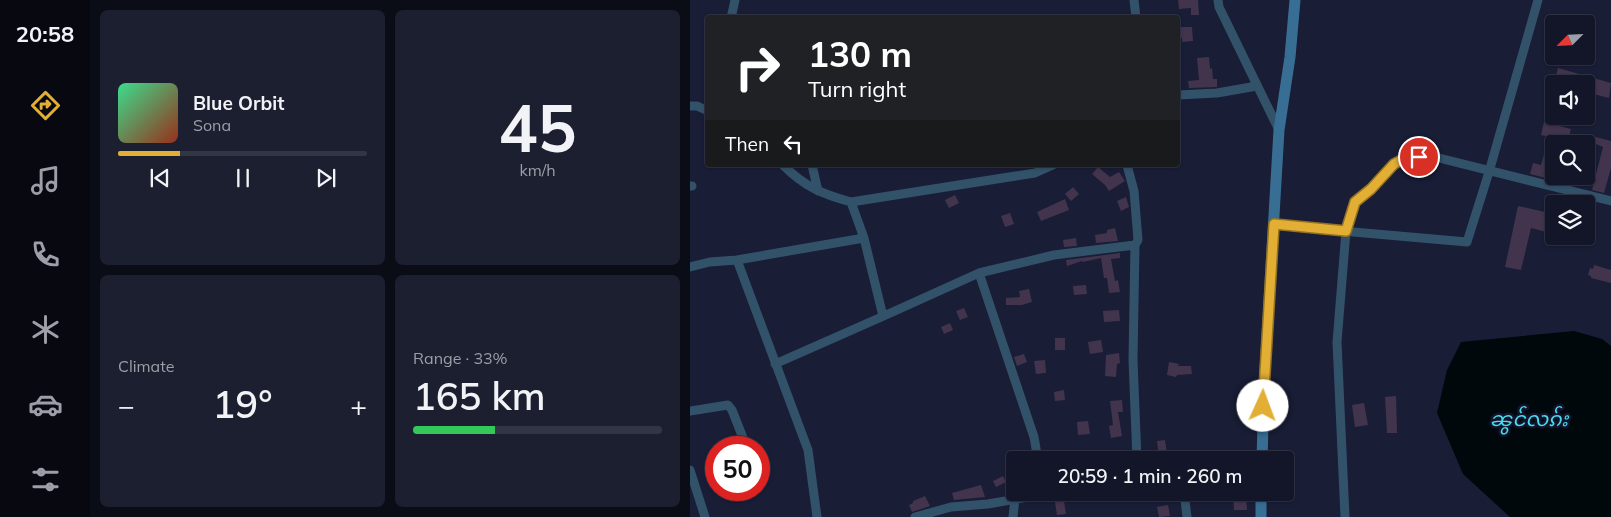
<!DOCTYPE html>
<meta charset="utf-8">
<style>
body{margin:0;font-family:Mulish,"Noto Sans Myanmar",sans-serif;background:#1c1f30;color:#f1f3f6;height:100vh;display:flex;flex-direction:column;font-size:19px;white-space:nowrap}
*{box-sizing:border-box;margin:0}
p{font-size:16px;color:#9d9fa8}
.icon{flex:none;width:28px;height:28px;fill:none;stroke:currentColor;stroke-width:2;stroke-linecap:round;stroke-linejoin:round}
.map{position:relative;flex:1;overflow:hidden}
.sheet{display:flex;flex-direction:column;gap:10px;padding:10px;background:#0a0c16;width:600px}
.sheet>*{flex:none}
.top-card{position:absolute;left:15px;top:15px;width:475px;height:152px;border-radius:5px;box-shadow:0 1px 4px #0004,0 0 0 1px #323545;background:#202124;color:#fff;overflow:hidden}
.needle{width:32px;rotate:246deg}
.buttons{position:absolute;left:855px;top:15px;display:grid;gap:10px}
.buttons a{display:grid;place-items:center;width:50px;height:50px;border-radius:5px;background:#131628;box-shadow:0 1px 4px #0004,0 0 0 1px #323545;font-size:25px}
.speed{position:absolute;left:15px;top:436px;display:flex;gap:10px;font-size:25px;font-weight:700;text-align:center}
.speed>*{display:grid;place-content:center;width:65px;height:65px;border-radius:50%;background:#131628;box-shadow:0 1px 4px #0004,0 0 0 1px #323545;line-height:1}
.speed .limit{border:8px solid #d22;background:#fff;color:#111}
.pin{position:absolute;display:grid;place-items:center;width:42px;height:42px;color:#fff;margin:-21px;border:2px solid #fff;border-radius:50%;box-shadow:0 1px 5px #0007}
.me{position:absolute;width:55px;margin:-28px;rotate:2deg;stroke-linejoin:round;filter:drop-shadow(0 0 4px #0008)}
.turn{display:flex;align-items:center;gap:18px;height:105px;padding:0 20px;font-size:22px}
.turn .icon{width:65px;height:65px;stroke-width:2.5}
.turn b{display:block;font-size:35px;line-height:42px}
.then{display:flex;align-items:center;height:48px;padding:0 20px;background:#0003;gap:10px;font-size:19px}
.big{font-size:38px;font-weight:600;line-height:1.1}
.sheet .tile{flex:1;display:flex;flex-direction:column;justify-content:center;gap:8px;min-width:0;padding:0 18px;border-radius:8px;background:#1c1f30}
.sheet .dial{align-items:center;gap:0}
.dial b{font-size:65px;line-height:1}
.song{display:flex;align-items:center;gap:15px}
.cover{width:60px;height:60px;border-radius:8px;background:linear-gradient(135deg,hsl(150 70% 55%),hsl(10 70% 35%))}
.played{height:5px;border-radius:2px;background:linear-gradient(90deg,#e2af34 25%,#323545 25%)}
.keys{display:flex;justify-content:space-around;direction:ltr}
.heat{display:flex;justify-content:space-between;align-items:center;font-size:28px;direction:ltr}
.charge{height:8px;border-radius:4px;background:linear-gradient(90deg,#34c759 33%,#323545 0)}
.sheet .tiles{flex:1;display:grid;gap:10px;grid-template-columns:repeat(2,1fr)}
.trip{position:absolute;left:316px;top:451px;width:288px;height:50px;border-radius:5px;background:#131628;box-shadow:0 1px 4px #0004,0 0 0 1px #323545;font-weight:600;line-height:50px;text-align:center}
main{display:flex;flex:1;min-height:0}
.dock{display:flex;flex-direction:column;width:90px;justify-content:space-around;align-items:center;background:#080910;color:#9d9fa8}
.dock .icon{width:35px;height:35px}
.dock .current{color:#e2af34}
.dock b{font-size:22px;color:#f1f3f6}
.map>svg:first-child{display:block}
.water{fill:#00080b}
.building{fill:#42344d}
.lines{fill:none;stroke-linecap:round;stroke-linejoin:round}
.minor{stroke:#32526a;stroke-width:9}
.secondary{stroke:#396e94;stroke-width:11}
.route-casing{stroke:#937222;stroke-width:12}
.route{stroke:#e2af34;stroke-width:9}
.labels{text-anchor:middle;stroke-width:5;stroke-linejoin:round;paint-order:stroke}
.water-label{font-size:20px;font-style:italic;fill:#4bdaed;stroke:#11142b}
</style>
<main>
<nav class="dock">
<b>20:58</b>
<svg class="icon current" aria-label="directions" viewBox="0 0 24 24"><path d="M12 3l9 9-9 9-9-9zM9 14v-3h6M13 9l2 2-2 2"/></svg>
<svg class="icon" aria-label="music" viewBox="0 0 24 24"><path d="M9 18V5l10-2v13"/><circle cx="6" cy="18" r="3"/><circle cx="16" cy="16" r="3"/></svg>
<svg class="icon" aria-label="phone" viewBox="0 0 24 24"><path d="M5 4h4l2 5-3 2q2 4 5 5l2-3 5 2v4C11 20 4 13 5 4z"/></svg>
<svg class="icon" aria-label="climate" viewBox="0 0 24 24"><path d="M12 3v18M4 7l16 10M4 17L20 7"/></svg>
<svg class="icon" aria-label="car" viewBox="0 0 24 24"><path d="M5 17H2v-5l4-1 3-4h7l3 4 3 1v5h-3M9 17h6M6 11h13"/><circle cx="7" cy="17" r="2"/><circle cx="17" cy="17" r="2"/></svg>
<svg class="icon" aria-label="filters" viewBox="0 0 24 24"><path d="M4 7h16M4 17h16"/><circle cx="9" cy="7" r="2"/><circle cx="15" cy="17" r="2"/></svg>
</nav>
<section class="sheet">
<div class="tiles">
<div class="tile">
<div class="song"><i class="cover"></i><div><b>Blue Orbit</b><p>Sona</p></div></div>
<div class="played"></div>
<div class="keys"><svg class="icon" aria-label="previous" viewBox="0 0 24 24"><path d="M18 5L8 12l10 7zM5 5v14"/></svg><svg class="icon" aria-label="pause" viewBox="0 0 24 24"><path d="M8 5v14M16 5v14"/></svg><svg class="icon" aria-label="next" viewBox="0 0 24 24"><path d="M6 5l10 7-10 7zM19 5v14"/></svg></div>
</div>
<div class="tile dial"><b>45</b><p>km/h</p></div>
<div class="tile"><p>Climate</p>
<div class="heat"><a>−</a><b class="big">19°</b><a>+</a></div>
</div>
<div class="tile"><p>Range · 33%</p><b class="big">165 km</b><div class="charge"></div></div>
</div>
</section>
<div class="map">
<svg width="921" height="517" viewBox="0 0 921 517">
<rect width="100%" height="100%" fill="#191d36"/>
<!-- water -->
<path class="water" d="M884 331 912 339 921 346V517H820L773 474 747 413 757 370 771 342Z"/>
<!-- building -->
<path class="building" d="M488 0H508L509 15H501V8L489 9Z
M488 27H502L503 41 492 42V38H488Z
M519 57 520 69 522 68 523 79H527V87L499 88 498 81 509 80 507 58Z
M868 68 921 83 919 98 896 92V84L864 83Z
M854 122 881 129 877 144H864V180L840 174 843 163 851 165 859 137 851 135Z
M894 134 921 141V168L914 193 902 190 913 147 892 138Z
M408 167 420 177 429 172 435 181 419 191 415 185 402 174Z
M383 187 389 194 381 201 375 194Z
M265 195 269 203 259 208 255 200Z
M436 197 439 207 431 211 427 201Z
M375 199 379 210 351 221 347 212Z
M828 206 864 214V234L841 228 831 270 815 267Z
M320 213 324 224 315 227 311 216Z
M425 228 428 241 406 243 405 235 417 233V230Z
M386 238 387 246 374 247 373 240Z
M430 253V258L421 259 425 281 428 280 430 292 419 293 417 278H414L411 258 393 262 392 261 377 266 376 260Z
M904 265 921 270V283L901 278V276L898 275 900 268 903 269Z
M396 285 397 294 384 295 383 286Z
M339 289 342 302 332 305H316V298L330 297 329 291Z
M274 308 278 317 270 320 266 311Z
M429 310 430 321 414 322 413 311Z
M260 323 263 330 254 334 251 327Z
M365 338H375V350H365Z
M411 340 413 352 400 354 398 342Z
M429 353 430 363 427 364 426 377 415 376 416 355Z
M334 354 337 362 327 366 324 357Z
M355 360 356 373 346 374 344 361Z
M479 362 489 364 488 366H501L502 374 487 375 486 377 477 375Z
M374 390 375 400 365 401 364 392Z
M706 396 707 433H697L695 397Z
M432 400 433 412H428L432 436 421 438 419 426 423 425 420 401Z
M674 403 678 425 665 427 662 405Z
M398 421 400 434 388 435 387 422Z
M475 440 478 460H469L467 441Z
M313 476 316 482 306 487 303 481Z
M291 485 295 497 264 500 262 493Z
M556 494 557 510H544L543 495Z
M235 496 240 506 222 512 219 505 223 503V501Z
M374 501 376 514 367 515 365 502Z
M478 505 480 516 469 517 467 507Z"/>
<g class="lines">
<!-- minor -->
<path class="minor" d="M444 0 446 18
M528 0 529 7 589 130
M41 18 45 0
M488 95 527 93 567 86
M0 106H7L18 111
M93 165C115 187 132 194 161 202L345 173 363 165
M122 165 128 191
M437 165 444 191 448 240 445 245 443 360 447 460
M0 186H2
M161 202 174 238 192 312 196 315 289 273 364 255 445 245
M584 225 777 242 799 172 848 0
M47 260 118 450 127 517
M0 267 20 262 47 260 174 238
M289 273 344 437 348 460
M85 364 196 315
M0 411 38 405 42 410 57 448
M0 470 15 517
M494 492 497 517
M225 517 261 507 298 504 366 492
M323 517 325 498
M655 517 647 342 656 231 665 202 681 189 704 163 717 157 741 156 921 201"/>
<!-- secondary -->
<path class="secondary" d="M572 460 574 387 589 130 600 57 605 0
M571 517V492"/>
</g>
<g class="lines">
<!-- route casing -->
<g class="route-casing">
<path id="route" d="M573 406 584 224 656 231 665 202 681 189 704 164 717 157H729"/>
</g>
<!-- route -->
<use href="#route" class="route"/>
</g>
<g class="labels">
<!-- water labels -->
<g class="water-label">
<text x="839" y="426">ၼွင်လၵ်း</text>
</g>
</g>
</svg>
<div class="buttons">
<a><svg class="needle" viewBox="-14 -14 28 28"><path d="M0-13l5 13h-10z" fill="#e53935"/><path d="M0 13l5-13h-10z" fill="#9d9fa8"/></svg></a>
<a><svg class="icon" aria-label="sound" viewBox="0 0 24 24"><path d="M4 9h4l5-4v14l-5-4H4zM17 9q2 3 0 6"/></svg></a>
<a><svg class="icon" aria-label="search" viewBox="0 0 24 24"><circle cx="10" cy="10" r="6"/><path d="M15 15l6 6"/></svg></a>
<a><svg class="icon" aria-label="layers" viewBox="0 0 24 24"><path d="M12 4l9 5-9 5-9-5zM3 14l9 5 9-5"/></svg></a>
</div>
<div class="speed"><div class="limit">50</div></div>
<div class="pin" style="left:729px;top:157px;background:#d93025"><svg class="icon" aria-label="arrive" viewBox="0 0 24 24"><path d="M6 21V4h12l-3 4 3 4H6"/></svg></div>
<svg class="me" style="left:573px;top:406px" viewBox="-20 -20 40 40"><circle r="19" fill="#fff"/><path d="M0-13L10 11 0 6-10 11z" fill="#e2af34"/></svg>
<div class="trip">20:59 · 1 min · 260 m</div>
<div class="top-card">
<div class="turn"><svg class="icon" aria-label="right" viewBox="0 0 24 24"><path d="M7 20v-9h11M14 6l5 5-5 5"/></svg><div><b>130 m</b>Turn right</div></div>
<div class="then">Then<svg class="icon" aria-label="left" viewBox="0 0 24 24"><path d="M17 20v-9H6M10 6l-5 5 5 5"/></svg></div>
</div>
</div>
</main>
